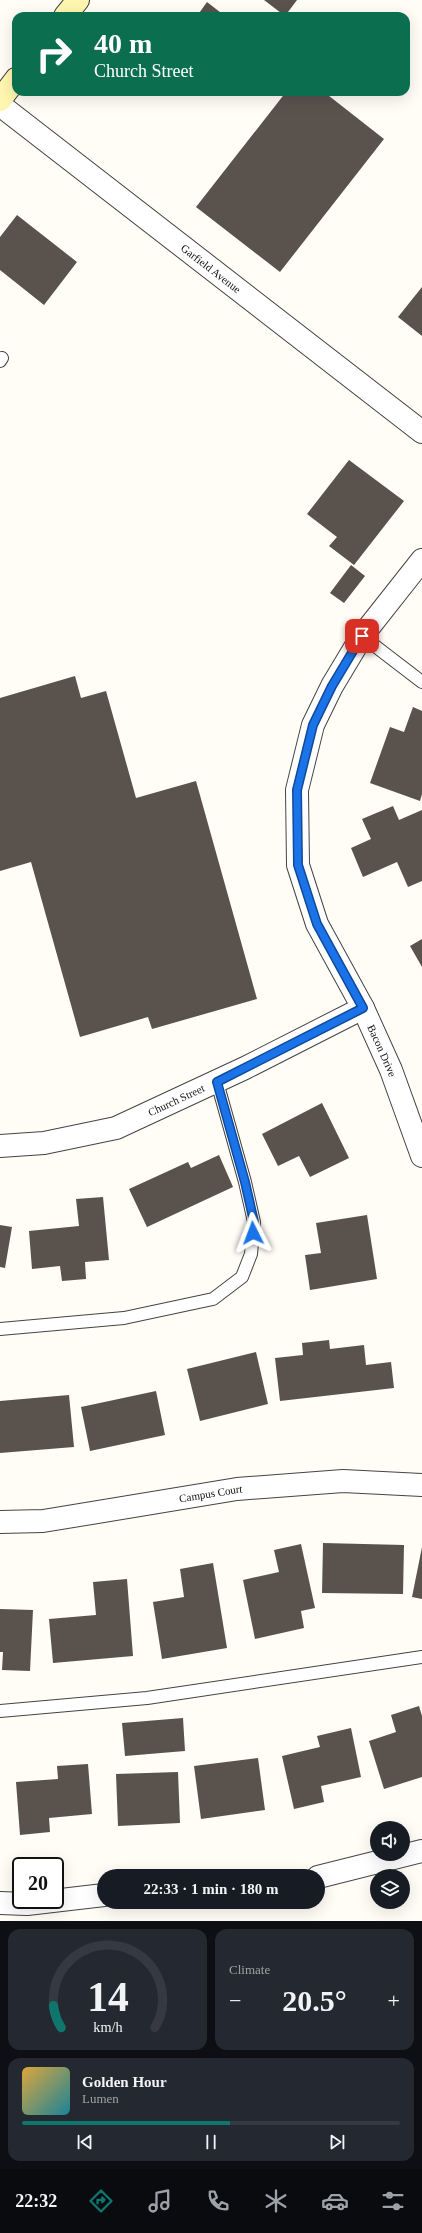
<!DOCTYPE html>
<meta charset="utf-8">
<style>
body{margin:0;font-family:"Times New Roman",serif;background:#242831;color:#f1f3f6;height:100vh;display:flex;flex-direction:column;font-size:15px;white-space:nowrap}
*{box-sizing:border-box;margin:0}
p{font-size:13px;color:#9ea1a6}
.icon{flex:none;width:22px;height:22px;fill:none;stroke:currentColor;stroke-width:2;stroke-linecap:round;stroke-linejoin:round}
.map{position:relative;height:1921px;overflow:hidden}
.sheet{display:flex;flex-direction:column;gap:8px;padding:8px;background:#0d0f14;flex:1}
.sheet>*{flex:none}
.guide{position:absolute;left:12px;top:12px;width:398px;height:84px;border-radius:12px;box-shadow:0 4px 16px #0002;background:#0b6e4f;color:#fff;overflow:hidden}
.buttons{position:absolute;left:370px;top:1821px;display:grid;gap:8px}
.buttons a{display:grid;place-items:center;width:40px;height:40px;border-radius:50%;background:#171b24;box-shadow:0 4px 16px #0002;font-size:20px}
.speed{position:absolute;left:12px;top:1857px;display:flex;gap:8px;font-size:20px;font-weight:700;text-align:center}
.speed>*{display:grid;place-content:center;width:52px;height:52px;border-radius:50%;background:#171b24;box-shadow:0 4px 16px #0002;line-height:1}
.speed .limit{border:2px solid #111;border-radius:6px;background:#fff;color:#111}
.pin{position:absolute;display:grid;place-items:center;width:34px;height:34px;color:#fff;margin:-17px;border-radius:8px;box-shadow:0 2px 6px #0006}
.me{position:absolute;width:44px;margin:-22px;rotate:357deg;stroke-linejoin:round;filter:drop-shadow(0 0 3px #0008)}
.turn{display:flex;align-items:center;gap:14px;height:84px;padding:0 16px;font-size:18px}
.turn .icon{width:52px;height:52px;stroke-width:2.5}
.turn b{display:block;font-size:28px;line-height:34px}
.big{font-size:30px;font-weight:600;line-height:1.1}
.sheet .card{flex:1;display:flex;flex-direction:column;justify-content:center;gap:6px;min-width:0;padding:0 14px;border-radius:12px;background:#242831}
.sheet .dial{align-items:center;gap:0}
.dial svg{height:104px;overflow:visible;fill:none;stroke:#363941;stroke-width:7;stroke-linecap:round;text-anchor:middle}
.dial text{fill:#f1f3f6;stroke:none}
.song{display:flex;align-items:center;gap:12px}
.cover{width:48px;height:48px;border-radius:6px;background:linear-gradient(135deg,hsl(40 70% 55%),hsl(190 70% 35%))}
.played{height:4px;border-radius:2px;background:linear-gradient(90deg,#0f766e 55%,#363941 55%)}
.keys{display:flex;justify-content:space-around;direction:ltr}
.heat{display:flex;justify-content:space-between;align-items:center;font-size:22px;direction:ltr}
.sheet .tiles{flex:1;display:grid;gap:8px;grid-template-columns:1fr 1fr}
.card:last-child{grid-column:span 2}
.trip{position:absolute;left:97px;top:1869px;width:228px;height:40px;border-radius:20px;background:#171b24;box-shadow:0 4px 16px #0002;font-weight:600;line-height:40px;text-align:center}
.tabs{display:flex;height:64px;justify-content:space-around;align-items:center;background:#090b0e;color:#9ea1a6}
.tabs .icon{width:28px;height:28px}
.tabs .active{color:#0f766e}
.tabs b{font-size:18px;color:#f1f3f6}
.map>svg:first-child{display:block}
.building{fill:#5a524d}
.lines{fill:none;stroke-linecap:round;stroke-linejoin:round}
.lane-casing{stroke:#444;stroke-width:14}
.street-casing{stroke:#444;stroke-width:24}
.secondary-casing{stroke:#333;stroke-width:24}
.lane{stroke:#fff;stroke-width:12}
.street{stroke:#fff;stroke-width:22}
.secondary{stroke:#fff6b0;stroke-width:22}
.route-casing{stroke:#114b97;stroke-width:10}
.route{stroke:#1a73e8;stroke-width:7}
.labels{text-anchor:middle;stroke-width:4;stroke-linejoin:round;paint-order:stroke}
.street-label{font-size:11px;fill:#111;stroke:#fff}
</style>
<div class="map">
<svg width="422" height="1921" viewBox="0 0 422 1921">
<rect width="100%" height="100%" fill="#fffdf5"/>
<!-- building -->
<path class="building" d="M264 0H297L285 16Z
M207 2 225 16H197Z
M286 92H324L384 139 280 272 196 207Z
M17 215 77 262 44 305 0 270V237Z
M422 287V336L398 317Z
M349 460 404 501 354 565 329 546 337 537 307 514Z
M351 565 365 576 344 603 330 593Z
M75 676 81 698 106 691 136 798 196 781 257 999 152 1029 148 1017 80 1037 31 862 0 871V698Z
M413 707 422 711V794L420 801 370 783 390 727 404 732Z
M393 806 399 820 422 810V881L408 887 397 862 363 877 351 848 371 839 362 819Z
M422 939V967L410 946Z
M322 1103 349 1158 310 1177 299 1156 278 1166 262 1134Z
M219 1155 233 1187 147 1227 129 1189 188 1162 191 1168Z
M103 1197 109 1260 85 1262 86 1279 62 1281 60 1266 32 1269 29 1231 79 1226 76 1199Z
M367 1215 377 1279 310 1290 305 1255 321 1253 316 1223Z
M0 1225 12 1227 5 1268 0 1267Z
M329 1340 330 1349 364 1345 366 1365 391 1362 394 1388 280 1401 275 1358 303 1355 302 1343Z
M256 1352 268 1404 200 1421 187 1369Z
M156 1391 165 1435 90 1451 81 1407Z
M69 1395 74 1447 0 1453V1401Z
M323 1543 404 1545 403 1594 322 1593Z
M301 1544 315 1608 301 1611 304 1628 255 1639 243 1580 279 1572 274 1550Z
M422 1547V1599L412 1597Z
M213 1563 227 1648 162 1659 153 1602 184 1597 180 1569Z
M127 1579 133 1656 53 1663 49 1619 96 1615 93 1582Z
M0 1609 33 1610 30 1671 2 1670 3 1652H0Z
M419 1706 422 1716V1777L384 1789 369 1741 396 1732 391 1715Z
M183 1718 185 1751 125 1756 122 1723Z
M351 1728 361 1777 321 1786 324 1802 294 1809 282 1756 320 1747 317 1736Z
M258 1758 265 1810 201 1819 194 1766Z
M88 1764 92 1814 49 1818 50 1832 20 1835 16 1782 58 1779 57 1766Z
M178 1772 180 1823 118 1826 116 1774Z"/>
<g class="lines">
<!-- lane casing -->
<g class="lane-casing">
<path id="lane" d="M0 361 2 358
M362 636 422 682
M0 1329 124 1318 213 1299 242 1277 251 1254 254 1222 245 1182 217 1082
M0 1711 147 1698 422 1657"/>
</g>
<!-- street casing -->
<g class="street-casing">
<g id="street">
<path id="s1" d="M0 105 422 432"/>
<path id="s2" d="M422 560 362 636 332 686 313 725 297 790 298 865 317 924 363 1008 391 1070 422 1156"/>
<path id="s3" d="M0 1146 44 1143 116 1128 245 1068 363 1008"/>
<path id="s4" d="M0 1522 43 1521 237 1489 343 1481 422 1485"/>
<path d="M318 1877 422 1851"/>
<path d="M0 1903 27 1904 104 1895"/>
</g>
</g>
<!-- secondary casing -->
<g class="secondary-casing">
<path id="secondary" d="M65 16 78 0
M0 100 16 79"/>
</g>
<!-- lane -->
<use href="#lane" class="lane"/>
<!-- street -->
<use href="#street" class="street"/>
<!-- secondary -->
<use href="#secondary" class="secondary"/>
</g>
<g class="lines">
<!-- route casing -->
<g class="route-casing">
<path id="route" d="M253 1233 254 1222 245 1182 217 1082 363 1008 317 924 298 865 297 790 313 725 332 686 362 636"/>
</g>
<!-- route -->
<use href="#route" class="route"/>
</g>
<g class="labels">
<!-- street labels -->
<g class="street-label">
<text dy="4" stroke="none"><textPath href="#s1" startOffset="267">Garfield Avenue</textPath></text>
<text dy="4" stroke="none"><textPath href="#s2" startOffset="545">Bacon Drive</textPath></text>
<text dy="4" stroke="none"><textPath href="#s3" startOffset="184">Church Street</textPath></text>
<text dy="4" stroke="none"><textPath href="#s4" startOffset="213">Campus Court</textPath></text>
</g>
</g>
</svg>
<div class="buttons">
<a><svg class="icon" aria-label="sound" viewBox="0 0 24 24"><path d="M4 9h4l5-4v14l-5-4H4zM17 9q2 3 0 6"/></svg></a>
<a><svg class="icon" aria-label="layers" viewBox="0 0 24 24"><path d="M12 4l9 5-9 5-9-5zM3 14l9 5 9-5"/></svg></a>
</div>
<div class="speed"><div class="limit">20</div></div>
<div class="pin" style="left:362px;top:636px;background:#d93025"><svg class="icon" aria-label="arrive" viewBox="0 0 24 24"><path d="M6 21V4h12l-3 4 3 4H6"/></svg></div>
<svg class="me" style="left:253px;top:1233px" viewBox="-20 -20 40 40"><path d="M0-17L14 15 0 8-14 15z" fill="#1a73e8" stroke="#fff" stroke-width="4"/></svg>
<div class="trip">22:33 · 1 min · 180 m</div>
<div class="guide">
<div class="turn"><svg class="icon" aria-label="right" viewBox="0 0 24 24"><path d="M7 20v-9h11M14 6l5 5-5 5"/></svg><div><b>40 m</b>Church Street</div></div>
</div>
</div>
<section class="sheet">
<div class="tiles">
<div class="card dial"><svg viewBox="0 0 100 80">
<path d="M14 69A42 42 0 1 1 86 69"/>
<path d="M14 69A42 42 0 0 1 8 52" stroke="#0f766e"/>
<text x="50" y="56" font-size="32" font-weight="700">14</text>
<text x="50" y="72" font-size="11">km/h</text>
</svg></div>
<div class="card"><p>Climate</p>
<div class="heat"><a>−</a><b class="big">20.5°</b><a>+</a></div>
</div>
<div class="card">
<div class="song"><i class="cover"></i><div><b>Golden Hour</b><p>Lumen</p></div></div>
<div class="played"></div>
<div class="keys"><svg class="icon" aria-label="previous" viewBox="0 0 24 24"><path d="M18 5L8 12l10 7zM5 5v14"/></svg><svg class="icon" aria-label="pause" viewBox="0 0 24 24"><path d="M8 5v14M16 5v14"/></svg><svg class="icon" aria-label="next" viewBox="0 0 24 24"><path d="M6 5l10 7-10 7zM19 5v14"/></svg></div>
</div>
</div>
</section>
<nav class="tabs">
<b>22:32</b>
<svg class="icon active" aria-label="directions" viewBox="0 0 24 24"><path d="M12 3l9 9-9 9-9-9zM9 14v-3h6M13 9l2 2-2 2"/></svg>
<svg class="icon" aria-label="music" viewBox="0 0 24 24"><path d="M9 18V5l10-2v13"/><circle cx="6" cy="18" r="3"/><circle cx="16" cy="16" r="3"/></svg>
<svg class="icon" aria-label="phone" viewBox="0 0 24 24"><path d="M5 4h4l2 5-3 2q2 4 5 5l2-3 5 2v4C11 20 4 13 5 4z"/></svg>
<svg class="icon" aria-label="climate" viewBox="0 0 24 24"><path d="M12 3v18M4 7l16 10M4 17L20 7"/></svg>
<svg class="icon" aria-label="car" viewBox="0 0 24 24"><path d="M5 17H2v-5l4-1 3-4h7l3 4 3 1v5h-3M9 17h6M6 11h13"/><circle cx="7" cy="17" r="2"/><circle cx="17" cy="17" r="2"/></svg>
<svg class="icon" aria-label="filters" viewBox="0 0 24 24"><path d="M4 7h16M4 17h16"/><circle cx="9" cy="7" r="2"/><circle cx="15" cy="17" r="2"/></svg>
</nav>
